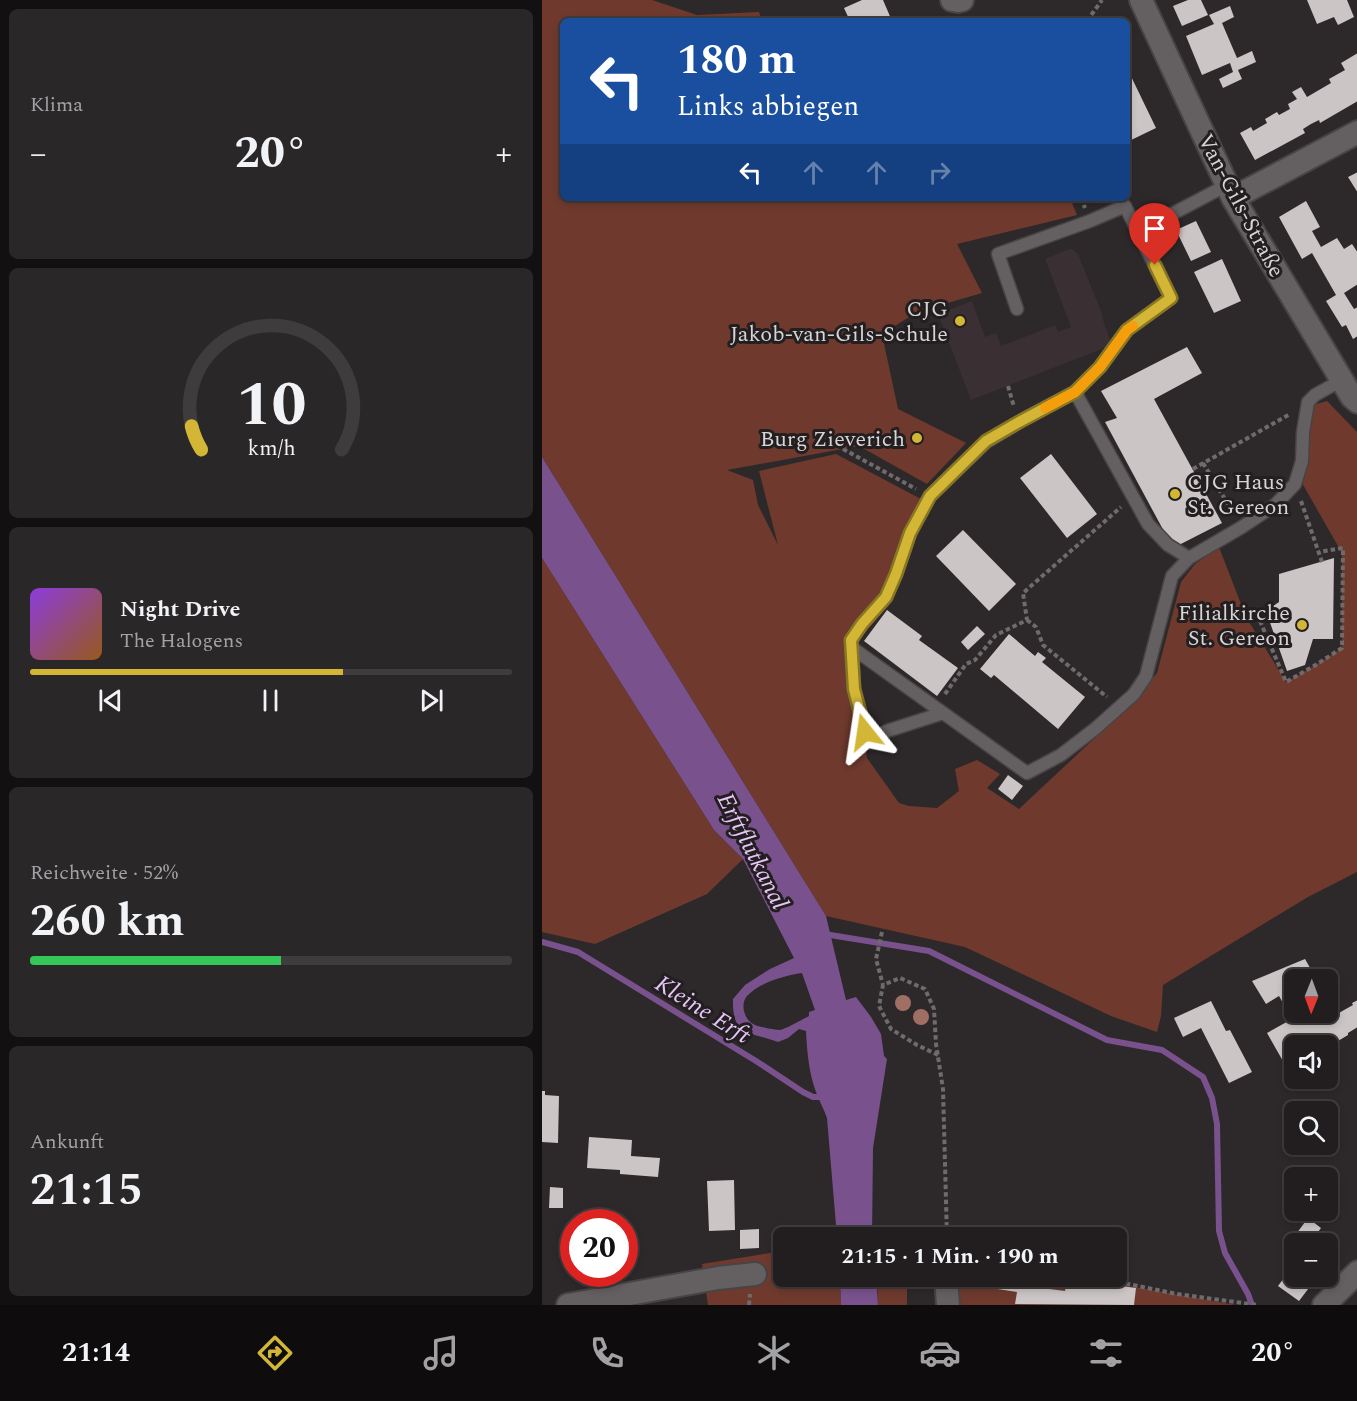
<!DOCTYPE html>
<html lang="de">
<meta charset="utf-8">
<style>
body{margin:0;font-family:Spectral,serif;background:#2a2729;color:#f1f3f6;height:100vh;display:flex;flex-direction:column;font-size:22px;white-space:nowrap}
*{box-sizing:border-box;margin:0}
p{font-size:20px;color:#a2a2a5}
.icon{flex:none;width:33px;height:33px;fill:none;stroke:currentColor;stroke-width:2;stroke-linecap:round;stroke-linejoin:round}
.map{position:relative;flex:1;overflow:hidden}
.details{display:flex;flex-direction:column;gap:9px;padding:9px;background:#131012;width:542px}
.details>*{flex:none}
.hud{position:absolute;left:18px;top:18px;width:570px;height:183px;border-radius:9px;box-shadow:0 3px 9px #0003,0 0 0 2px #3f3c3e;background:#1a4fa0;color:#fff;overflow:hidden}
.needle{width:39px;rotate:181deg}
.tools{position:absolute;left:742px;top:969px;display:grid;gap:12px}
.tools a{display:grid;place-items:center;width:54px;height:54px;border-radius:9px;background:#221e20;box-shadow:0 3px 9px #0003,0 0 0 2px #3f3c3e;font-size:30px}
.speed{position:absolute;left:18px;top:1209px;display:flex;gap:12px;font-size:30px;font-weight:700;text-align:center}
.speed>*{display:grid;place-content:center;width:78px;height:78px;border-radius:50%;background:#221e20;box-shadow:0 3px 9px #0003,0 0 0 2px #3f3c3e;line-height:1}
.speed .limit{border:9px solid #d22;background:#fff;color:#111}
.pin{position:absolute;display:grid;place-items:center;width:51px;height:51px;color:#fff;margin:-62px -26px;border-radius:50% 50% 50% 0;rotate:-45deg;box-shadow:0 0 6px #0007}
.pin .icon{rotate:45deg}
.me{position:absolute;width:66px;margin:-33px;rotate:345deg;stroke-linejoin:round;filter:drop-shadow(0 0 4px #0008)}
.turn{display:flex;align-items:center;gap:21px;height:126px;padding:0 18px;font-size:27px}
.turn .icon{width:78px;height:78px;stroke-width:2.5}
.turn b{display:block;font-size:42px;line-height:51px}
.lanes{display:flex;align-items:center;height:57px;padding:0 18px;background:#0003;justify-content:center;gap:30px;direction:ltr}
.lanes .off{opacity:.35}
.big{font-size:45px;font-weight:700;line-height:1.1}
.details .card{flex:1;display:flex;flex-direction:column;justify-content:center;gap:9px;min-width:0;padding:0 21px;border-radius:9px;background:#2a2729}
.details .dial{align-items:center;gap:0}
.dial svg{height:156px;overflow:visible;fill:none;stroke:#3f3c3e;stroke-width:7;stroke-linecap:round;text-anchor:middle}
.dial text{fill:#f1f3f6;stroke:none}
.song{display:flex;align-items:center;gap:18px}
.cover{width:72px;height:72px;border-radius:9px;background:linear-gradient(135deg,hsl(270 70% 55%),hsl(30 70% 35%))}
.played{height:6px;border-radius:3px;background:linear-gradient(90deg,#d3b635 65%,#3f3c3e 65%)}
.keys{display:flex;justify-content:space-around;direction:ltr}
.heat{display:flex;justify-content:space-between;align-items:center;font-size:33px;direction:ltr}
.charge{height:9px;border-radius:4px;background:linear-gradient(90deg,#34c759 52%,#3f3c3e 0)}
.trip{position:absolute;left:231px;top:1227px;width:354px;height:60px;border-radius:9px;background:#221e20;box-shadow:0 3px 9px #0003,0 0 0 2px #3f3c3e;font-weight:700;line-height:60px;text-align:center}
.tab-bar{display:flex;height:96px;justify-content:space-around;align-items:center;background:#0e0c0d;color:#a2a2a5}
.tab-bar .icon{width:42px;height:42px}
.tab-bar .selected{color:#d3b635}
.tab-bar b{font-size:27px;color:#f1f3f6}
main{display:flex;flex:1;min-height:0}
.map>svg:first-child{display:block}
.built{fill:#3a2f33}
.green{fill:#6f3a2d}
.water{fill:#79528d;fill-rule:evenodd}
.lines{fill:none;stroke-linecap:round;stroke-linejoin:round}
.stream{stroke:#79528d;stroke-width:6}
.building{fill:#cbc5c5}
.lane-casing{stroke:#474445;stroke-width:15}
.street-casing{stroke:#474445;stroke-width:26}
.path{stroke:#6f6b6c;stroke-width:4;stroke-dasharray:4.5 3;stroke-linecap:butt}
.lane{stroke:#645f61;stroke-width:12}
.street{stroke:#645f61;stroke-width:22}
.tree{fill:#a06f64}
.route-casing{stroke:#897622;stroke-width:15}
.route{stroke:#d3b635;stroke-width:10}
.slow{stroke:#f59e0b;stroke-width:10}
.poi-dot{fill:#d3b635;stroke:#231f20;stroke-width:2}
.labels{text-anchor:middle;stroke-width:6;stroke-linejoin:round;paint-order:stroke}
.street-label{font-size:22px;fill:#d7d4d5;stroke:#231f20}
.poi-label{font-size:22px;fill:#d7d4d5;stroke:#231f20;text-anchor:end}
.water-label{font-size:24px;font-style:italic;fill:#e7c5f9;stroke:#231f20}
</style>
<main>
<section class="details">
<div class="card"><p>Klima</p>
<div class="heat"><a>−</a><b class="big">20°</b><a>+</a></div>
</div>
<div class="card dial"><svg viewBox="0 0 100 80">
<path d="M14 69A42 42 0 1 1 86 69"/>
<path d="M14 69A42 42 0 0 1 9 57" stroke="#d3b635"/>
<text x="50" y="56" font-size="32" font-weight="700">10</text>
<text x="50" y="72" font-size="11">km/h</text>
</svg></div>
<div class="card">
<div class="song"><i class="cover"></i><div><b>Night Drive</b><p>The Halogens</p></div></div>
<div class="played"></div>
<div class="keys"><svg class="icon" aria-label="previous" viewBox="0 0 24 24"><path d="M18 5L8 12l10 7zM5 5v14"/></svg><svg class="icon" aria-label="pause" viewBox="0 0 24 24"><path d="M8 5v14M16 5v14"/></svg><svg class="icon" aria-label="next" viewBox="0 0 24 24"><path d="M6 5l10 7-10 7zM19 5v14"/></svg></div>
</div>
<div class="card"><p>Reichweite · 52%</p><b class="big">260 km</b><div class="charge"></div></div>
<div class="card"><p>Ankunft</p><b class="big">21:15</b></div>
</section>
<div class="map">
<svg width="816" height="1305" viewBox="0 0 816 1305">
<rect width="100%" height="100%" fill="#2d282a"/>
<!-- built -->
<path class="built" d="M527 249H530L536 254 561 316 560 317 570 345 429 400 396 314 430 301 443 337 454 333 459 346 513 325 516 332 529 327 503 259Z"/>
<!-- green -->
<path class="green" d="M0 0H110L155 15 217 12 220 21H21V198H528L535 215 415 244 440 293 375 312 340 334 356 409 424 443 385 484 317 446 185 470 211 480 216 505 236 545 217 471 294 454 379 499 339 593 308 633 306 639 325 758 357 803 367 806 395 808 417 791 413 769 435 760 458 774 445 788 477 809 588 705 615 673 639 582 653 564 677 547 704 617 744 682 772 666 800 648V553L760 483 771 405 785 401 815 432V872L766 897 621 985 619 1016 615 1032 569 1016 423 947 284 916 0 457Z
M0 558 172 830 201 859 165 894 53 944 0 932Z
M241 1251 242 1276 298 1277 299 1305H166L160 1264Z
M335 1277H365V1305H336Z
M409 1277H535L694 1305H411Z"/>
<!-- water -->
<path class="water" d="M0 457 284 916 304 1000 314 997 329 1017 339 1034 342 1056 345 1059 331 1148 330 1237H295L285 1118C282 1109 277 1101 274 1092 267 1073 265 1052 264 1031L257 1029 246 1038 236 1042C207 1031 190 1037 191 999L203 985 228 969 252 958 201 859 172 830 0 558ZM260 973 273 1010 267 1012V1016C261 1019 244 1029 238 1030 233 1030 216 1027 211 1024 202 1019 198 1004 205 996 219 982 241 976 260 973Z
M298 1277H334L336 1305H299Z"/>
<g class="lines">
<!-- stream -->
<path class="stream" d="M282 934 387 951 565 1040 620 1050 661 1077 670 1098 675 1124 677 1231 683 1253 706 1294 710 1305
M0 942 36 952 214 1061 261 1092 271 1097H284"/>
</g>
<!-- building -->
<path class="building" d="M320 0H341L350 21H308L302 8Z
M646 0H659L666 15 640 26 631 6Z
M765 0H805L812 17 796 25 792 17 775 24Z
M688 6 692 17 680 23 695 58 710 51 714 62 696 70 700 79 681 88 677 79 691 72 688 63 660 75 644 36 672 24 667 15Z
M816 53V101L778 123 777 120 769 124 761 129 763 133 713 160 698 133 709 127 711 131 725 123 723 119 735 112 737 115 748 109 746 104 755 99 750 92 759 87 765 97 789 83 787 79 803 70 799 63Z
M585 68 614 128 585 142Z
M816 172V193L806 177Z
M764 201 778 227 770 231 779 247 795 238 802 249 810 244 816 253V284L802 293 812 309 816 307V336L811 339 804 325 800 327 784 301 794 295 770 253 760 259 737 217Z
M654 221 669 252 649 261 634 230Z
M680 259 699 301 672 313 652 272Z
M645 347 660 373 612 399 680 523 631 548 563 422 575 418 559 391Z
M509 454 555 514 525 538 478 478Z
M421 530 474 584 447 611 394 556Z
M792 558 791 639H771L763 665 745 671 724 611 737 602V574Z
M345 610 380 636 377 640 416 668 395 696 322 641Z
M435 626 443 634 426 650 419 642Z
M467 634 493 656 496 652 504 658 500 662 543 697 516 729 452 675 449 678 438 669Z
M466 775 481 786 470 800 456 789Z
M763 959 775 980H753V1012H786V999L795 1014 811 1005 810 1003 816 1000V1027L806 1033V1035L786 1047V1046H753V1066L746 1070 725 1033 750 1019 737 996 724 1004 710 981Z
M669 1001 684 1031 688 1030 710 1072 687 1083 659 1028 641 1037 632 1018Z
M0 1091H3V1095L17 1096 16 1143 0 1142Z
M47 1137 90 1140 89 1156 118 1158 116 1177 78 1174V1170L45 1168Z
M192 1180 193 1230 167 1231 165 1181Z
M8 1187 21 1188V1208H7Z
M766 1218 779 1228 771 1239 778 1244H753V1250L746 1245Z
M217 1229V1248L198 1249V1230Z
M753 1263V1276H776L757 1301 736 1286Z
M450 1276H477L476 1285 523 1291 525 1279 594 1288 592 1305 473 1304 475 1292 449 1288Z"/>
<g class="lines">
<!-- lane casing -->
<g class="lane-casing">
<path id="lane" d="M596 232 685 185
M533 392 606 524 626 545 647 558
M309 647 485 773 519 755 554 728 592 694 604 676 630 576 647 558 700 527 733 505 753 484 760 461 761 432 766 402 773 395 800 380
M401 713 345 731 326 740 312 689 309 640 320 624 344 597 354 574 368 533 388 496 444 442 477 422 533 392 558 367 585 330 629 298 583 206 548 221 456 254 475 309"/>
</g>
<!-- street casing -->
<g class="street-casing">
<path id="street" d="M410 0 416 1 420 0
M599 0 691 198 810 397 816 402
M691 198 816 132
M404 1276 406 1305
M26 1305 176 1278 213 1274
M782 1305 816 1272"/>
</g>
<!-- path -->
<path class="path" d="M545 21 560 0
M539 198 543 208
M466 386 472 407
M301 449 374 489
M661 463 692 514
M651 469 748 414
M759 501 780 562
M715 614 744 682 772 666 800 648 801 548 777 552
M485 620 494 627 501 645 565 697
M403 694 424 664 433 660 454 635 485 620 481 593 579 507
M340 932 334 959 341 985
M396 1055 375 1045 349 1029 337 1006 341 985 358 978 383 989 392 1009 394 1044 401 1089 405 1238
M231 1265 242 1262
M547 1276 635 1294 715 1305
M207 1305 208 1294"/>
<!-- lane -->
<use href="#lane" class="lane"/>
<!-- street -->
<use href="#street" class="street"/>
</g>
<!-- trees -->
<g class="tree">
<circle cx="361" cy="1003" r="8"/>
<circle cx="379" cy="1017" r="8"/>
</g>
<g class="lines">
<!-- route casing -->
<g class="route-casing">
<path id="route" d="M323 732 312 689 309 640 320 624 344 597 354 574 368 533 388 496 444 441 477 422 533 392 558 367 585 330 629 298 613 265"/>
</g>
<!-- route -->
<use href="#route" class="route"/>
<!-- slow -->
<path class="slow" d="M503 408 533 392 558 367 585 330 591 326"/>
</g>
<!-- markers -->
<g class="poi-dot">
<circle cx="418" cy="321" r="6"/>
<circle cx="375" cy="438" r="6"/>
<circle cx="633" cy="494" r="6"/>
<circle cx="760" cy="625" r="6"/>
</g>
<g class="labels">
<!-- street labels -->
<g class="street-label">
<text transform="translate(700 205) rotate(62)" y="8">Van-Gils-Straße</text>
</g>
<!-- poi labels -->
<g class="poi-label">
<text x="406" y="316">CJG<tspan x="406" dy="25">Jakob-van-Gils-Schule</tspan></text>
<text x="363" y="446">Burg Zieverich</text>
<text x="645" y="489" text-anchor="start">CJG Haus<tspan x="645" dy="25">St. Gereon</tspan></text>
<text x="748" y="620">Filialkirche<tspan x="748" dy="25">St. Gereon</tspan></text>
</g>
<!-- water labels -->
<g class="water-label">
<text transform="translate(211 851) rotate(63)" y="8">Erftflutkanal</text>
<text transform="translate(161 1009) rotate(32)" y="8">Kleine Erft</text>
</g>
</g>
</svg>
<div class="tools">
<a><svg class="needle" viewBox="-14 -14 28 28"><path d="M0-13l5 13h-10z" fill="#e53935"/><path d="M0 13l5-13h-10z" fill="#a2a2a5"/></svg></a>
<a><svg class="icon" aria-label="sound" viewBox="0 0 24 24"><path d="M4 9h4l5-4v14l-5-4H4zM17 9q2 3 0 6"/></svg></a>
<a><svg class="icon" aria-label="search" viewBox="0 0 24 24"><circle cx="10" cy="10" r="6"/><path d="M15 15l6 6"/></svg></a>
<a>+</a>
<a>−</a>
</div>
<div class="speed"><div class="limit">20</div></div>
<div class="pin" style="left:613px;top:265px;background:#d93025"><svg class="icon" aria-label="arrive" viewBox="0 0 24 24"><path d="M6 21V4h12l-3 4 3 4H6"/></svg></div>
<svg class="me" style="left:323px;top:732px" viewBox="-20 -20 40 40"><path d="M0-17L14 15 0 8-14 15z" fill="#d3b635" stroke="#fff" stroke-width="4"/></svg>
<div class="trip">21:15 · 1 Min. · 190 m</div>
<div class="hud">
<div class="turn"><svg class="icon" aria-label="left" viewBox="0 0 24 24"><path d="M17 20v-9H6M10 6l-5 5 5 5"/></svg><div><b>180 m</b>Links abbiegen</div></div>
<div class="lanes"><svg class="icon" aria-label="left" viewBox="0 0 24 24"><path d="M17 20v-9H6M10 6l-5 5 5 5"/></svg><svg class="icon off" aria-label="ahead" viewBox="0 0 24 24"><path d="M12 20V5M6 11l6-6 6 6"/></svg><svg class="icon off" aria-label="ahead" viewBox="0 0 24 24"><path d="M12 20V5M6 11l6-6 6 6"/></svg><svg class="icon off" aria-label="right" viewBox="0 0 24 24"><path d="M7 20v-9h11M14 6l5 5-5 5"/></svg></div>
</div>
</div>
</main>
<nav class="tab-bar">
<b>21:14</b>
<svg class="icon selected" aria-label="directions" viewBox="0 0 24 24"><path d="M12 3l9 9-9 9-9-9zM9 14v-3h6M13 9l2 2-2 2"/></svg>
<svg class="icon" aria-label="music" viewBox="0 0 24 24"><path d="M9 18V5l10-2v13"/><circle cx="6" cy="18" r="3"/><circle cx="16" cy="16" r="3"/></svg>
<svg class="icon" aria-label="phone" viewBox="0 0 24 24"><path d="M5 4h4l2 5-3 2q2 4 5 5l2-3 5 2v4C11 20 4 13 5 4z"/></svg>
<svg class="icon" aria-label="climate" viewBox="0 0 24 24"><path d="M12 3v18M4 7l16 10M4 17L20 7"/></svg>
<svg class="icon" aria-label="car" viewBox="0 0 24 24"><path d="M5 17H2v-5l4-1 3-4h7l3 4 3 1v5h-3M9 17h6M6 11h13"/><circle cx="7" cy="17" r="2"/><circle cx="17" cy="17" r="2"/></svg>
<svg class="icon" aria-label="filters" viewBox="0 0 24 24"><path d="M4 7h16M4 17h16"/><circle cx="9" cy="7" r="2"/><circle cx="15" cy="17" r="2"/></svg>
<b>20°</b>
</nav>
